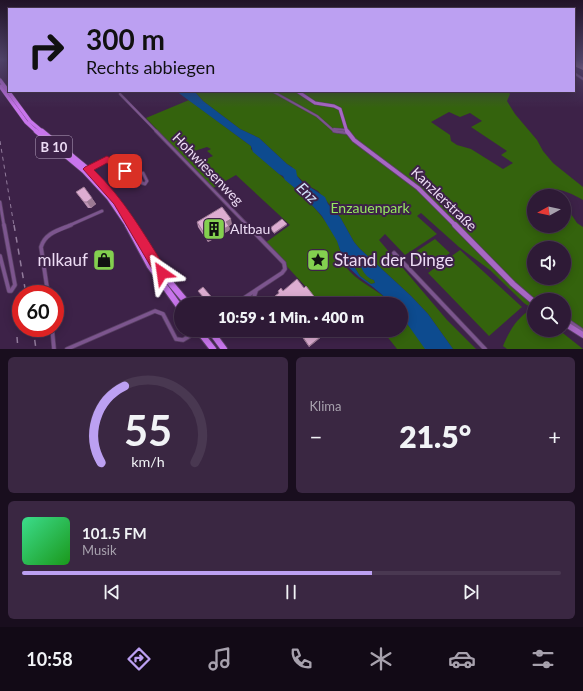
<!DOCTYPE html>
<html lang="de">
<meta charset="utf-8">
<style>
body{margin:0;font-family:Lato,sans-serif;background:#3a2742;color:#f1f3f6;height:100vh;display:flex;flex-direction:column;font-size:15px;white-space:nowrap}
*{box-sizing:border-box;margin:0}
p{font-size:13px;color:#a7a1ad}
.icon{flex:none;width:22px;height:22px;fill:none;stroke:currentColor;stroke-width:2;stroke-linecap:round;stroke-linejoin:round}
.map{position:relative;height:349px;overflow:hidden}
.panel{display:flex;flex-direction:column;gap:8px;padding:8px;background:#190e1e;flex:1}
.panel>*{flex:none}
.guide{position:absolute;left:8px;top:8px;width:567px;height:84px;border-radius:0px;box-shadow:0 2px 10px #0003,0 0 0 1px #493851;background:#bca0f2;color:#111;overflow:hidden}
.needle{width:26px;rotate:262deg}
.fabs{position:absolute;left:527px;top:189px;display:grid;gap:8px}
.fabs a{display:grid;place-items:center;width:44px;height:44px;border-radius:50%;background:#2e1a36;box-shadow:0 2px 10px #0003,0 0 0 1px #493851;font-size:20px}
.speed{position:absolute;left:12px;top:285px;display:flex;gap:8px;font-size:20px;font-weight:700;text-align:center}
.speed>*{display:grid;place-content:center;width:52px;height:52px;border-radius:50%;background:#2e1a36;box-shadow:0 2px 10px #0003,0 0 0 1px #493851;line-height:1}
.speed .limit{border:6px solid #d22;background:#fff;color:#111}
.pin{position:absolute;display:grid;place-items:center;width:34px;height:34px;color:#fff;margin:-17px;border-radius:8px;box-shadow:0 2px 6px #0006}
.me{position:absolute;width:44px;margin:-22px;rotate:328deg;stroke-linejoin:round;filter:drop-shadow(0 0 3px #0008)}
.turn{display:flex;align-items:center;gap:14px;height:84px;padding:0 12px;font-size:18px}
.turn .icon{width:52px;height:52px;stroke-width:2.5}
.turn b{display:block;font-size:28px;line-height:34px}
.big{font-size:30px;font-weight:800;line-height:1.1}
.panel .widget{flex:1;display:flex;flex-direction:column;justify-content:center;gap:6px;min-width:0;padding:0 14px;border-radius:6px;background:#3a2742}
.panel .dial{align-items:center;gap:0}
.dial svg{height:104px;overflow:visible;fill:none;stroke:#493851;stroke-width:7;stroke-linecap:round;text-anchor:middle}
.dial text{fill:#f1f3f6;stroke:none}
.song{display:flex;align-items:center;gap:12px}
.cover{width:48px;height:48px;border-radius:6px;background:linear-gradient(135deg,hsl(150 70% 55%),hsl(120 70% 35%))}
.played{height:4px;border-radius:2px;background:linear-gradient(90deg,#bca0f2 65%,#493851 65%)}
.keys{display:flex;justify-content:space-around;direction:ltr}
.heat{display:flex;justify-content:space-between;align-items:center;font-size:22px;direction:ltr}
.panel .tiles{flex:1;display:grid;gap:8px;grid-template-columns:1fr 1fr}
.widget:last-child{grid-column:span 2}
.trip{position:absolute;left:174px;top:297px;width:234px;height:40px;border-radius:20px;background:#2e1a36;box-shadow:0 2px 10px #0003,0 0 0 1px #493851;font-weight:800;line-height:40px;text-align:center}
.tab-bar{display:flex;height:64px;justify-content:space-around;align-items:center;background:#120a16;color:#a7a1ad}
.tab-bar .icon{width:28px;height:28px}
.tab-bar .active{color:#bca0f2}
.tab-bar b{font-size:18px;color:#f1f3f6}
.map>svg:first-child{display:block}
.green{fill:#34630d;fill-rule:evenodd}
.water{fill:#0d4b8f;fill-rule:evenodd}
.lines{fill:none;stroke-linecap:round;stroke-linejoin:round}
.street-far2-casing{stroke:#594064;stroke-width:3}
.street-far1-casing{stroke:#594064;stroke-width:4}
.street-casing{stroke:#594064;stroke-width:5}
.secondary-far2-casing{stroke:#594064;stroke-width:4}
.secondary-far1-casing{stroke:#594064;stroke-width:5.5}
.secondary-casing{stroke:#594064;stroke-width:7}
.primary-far2-casing{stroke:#594064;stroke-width:4.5}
.primary-far1-casing{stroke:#594064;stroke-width:6}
.primary-casing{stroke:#594064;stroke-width:8}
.street-far2{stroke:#7c558e;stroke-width:2}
.street-far1{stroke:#7c558e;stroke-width:2.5}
.street{stroke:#7c558e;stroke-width:3.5}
.secondary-far2{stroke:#a767c3;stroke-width:3}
.secondary-far1{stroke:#a767c3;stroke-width:4}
.secondary{stroke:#a767c3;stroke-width:5.5}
.primary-far2{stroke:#c875ec;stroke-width:3.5}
.primary-far1{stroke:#c875ec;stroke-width:4.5}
.primary{stroke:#c875ec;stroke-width:6}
.rail-far1{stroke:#927c9c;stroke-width:1;stroke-dasharray:4 4;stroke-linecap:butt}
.rail{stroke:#927c9c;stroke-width:1.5;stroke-dasharray:6 6;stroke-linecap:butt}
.wall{fill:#be95b5}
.shaded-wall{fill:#9b7993}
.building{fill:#ddadd2;stroke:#9b7993}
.route{fill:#e11d48;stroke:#92132f}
.labels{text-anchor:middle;stroke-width:4;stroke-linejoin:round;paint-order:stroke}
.shield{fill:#3d2248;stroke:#b8a4c1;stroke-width:1}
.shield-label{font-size:13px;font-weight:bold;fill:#eddcf5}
.street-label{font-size:14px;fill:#eddcf5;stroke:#3d2248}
.park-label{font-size:14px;fill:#96e861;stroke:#3d2248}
.poi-label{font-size:14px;fill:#eddcf5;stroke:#3d2248;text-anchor:start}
.water-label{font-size:15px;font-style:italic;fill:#d3e5fd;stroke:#3d2248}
.near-poi-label{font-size:17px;fill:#eddcf5;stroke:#3d2248;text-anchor:end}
</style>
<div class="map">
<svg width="583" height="349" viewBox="0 0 583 349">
<rect width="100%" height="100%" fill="#3d2248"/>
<!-- green -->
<path class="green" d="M194 91H508L510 94 507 101 515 114 537 140 543 151 553 163 583 187V200C568 191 552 185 536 192L540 196H534V226H564V207L567 208 577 223 583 227V332L564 320V300H534V310L524 303 490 270 459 247 421 213 417 216 437 234 405 255 385 234 379 240 447 320 476 349H453L428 314 411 296 359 248 354 242 340 217 318 191 307 185 297 176 292 167 287 164 259 138 240 129 203 101ZM449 112 460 117 470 113 482 121 471 127 507 151 501 155 513 163 503 169 471 149 457 145 451 141 450 135 431 122ZM534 248H564V278H534Z
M189 100 251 146V149C280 176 313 199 334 234 340 243 340 256 345 265 354 281 380 290 392 304H362L354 295 360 304H319L306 287 265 243 290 225 236 175 213 188 146 118ZM207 147 211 149 207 151 213 156 196 164 188 153Z
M435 239 450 253 427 269 412 254Z
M460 250 522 307 489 336 428 273Z
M354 259C363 265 363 276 374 280L375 283 371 284 360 276 351 262Z
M531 309 534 311V330H559L583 349H507L503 346C510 330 516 319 531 309Z
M401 316 427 349H397L382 330H401Z"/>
<!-- water -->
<path class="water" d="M176 91H194L203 101 240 129 259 138 287 164 296 170 297 176 302 182 325 197 328 204 340 217 354 242 359 248 411 296 428 314 453 349H425L401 315V304H393L373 287 359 277 345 264 337 241 322 216 301 193 285 180 283 176 279 174 253 152 251 146ZM354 259C363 264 361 276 374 280L375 283 371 284 360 276 351 262Z"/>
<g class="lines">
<!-- street-far2 casing -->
<g class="street-far2-casing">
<path id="street-far2" d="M574 73 583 79
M272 91 317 116 334 131 338 132
M120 94 157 132
M334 129 346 130"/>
</g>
<!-- street-far1 casing -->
<g class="street-far1-casing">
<path id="street-far1" d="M156 131 248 226
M334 131 347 133
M88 169 107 159 125 171 135 170 142 183 145 184 147 181 143 173
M0 202 4 226
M68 226 102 211"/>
</g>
<!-- street casing -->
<g class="street-casing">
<path id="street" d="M394 253 485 349
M0 256 9 291H11L15 285 4 225
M48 294 41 247C45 233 59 230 71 225
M235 304 282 273 285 269 284 263 247 225
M243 304 254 297 256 291
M564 318 583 331
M52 328 54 349
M67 349 155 311 163 314 176 339 183 340 198 331"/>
</g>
<!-- secondary-far2 casing -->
<g class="secondary-far2-casing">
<path id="secondary-far2" d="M297 91 315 103 334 106 340 109 347 132"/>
</g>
<!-- secondary-far1 casing -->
<g class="secondary-far1-casing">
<path id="secondary-far1" d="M347 131 354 140 418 188 456 226"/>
</g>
<!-- secondary casing -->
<g class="secondary-casing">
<path id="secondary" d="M455 225 513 284 534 302
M564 323 583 335"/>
</g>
<!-- primary-far2 casing -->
<g class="primary-far2-casing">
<path id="primary-far2" d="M0 80 30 121 43 132
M0 86 26 122 37 132"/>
</g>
<!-- primary-far1 casing -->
<g class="primary-far1-casing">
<path id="primary-far1" d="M36 131 84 171 109 198 128 226
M42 131 88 169 107 188 134 226"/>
</g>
<!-- primary casing -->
<g class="primary-casing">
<path id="primary" d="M128 225 150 266 181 309
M133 225 162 273 188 304
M198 330 213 349
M210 330 224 349"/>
</g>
<!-- street-far2 -->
<use href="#street-far2" class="street-far2"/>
<!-- street-far1 -->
<use href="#street-far1" class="street-far1"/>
<!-- street -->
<use href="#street" class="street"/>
<!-- secondary-far2 -->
<use href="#secondary-far2" class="secondary-far2"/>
<!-- secondary-far1 -->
<use href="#secondary-far1" class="secondary-far1"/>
<!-- secondary -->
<use href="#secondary" class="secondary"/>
<!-- primary-far2 -->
<use href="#primary-far2" class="primary-far2"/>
<!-- primary-far1 -->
<use href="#primary-far1" class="primary-far1"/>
<!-- primary -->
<use href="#primary" class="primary"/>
<!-- rail-far1 -->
<path class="rail-far1" d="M0 141 14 226"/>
<!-- rail -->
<path class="rail" d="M14 225 26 294
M33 328 36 349
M17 337 18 349"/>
</g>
<!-- wall -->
<path class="wall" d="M574 59H583V70L574 66Z
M84 187 96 204 91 208H88L76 192Z
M197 222 232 224 229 226 230 230 208 242 198 227Z
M297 330H330L309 347Z"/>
<!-- shaded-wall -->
<path class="shaded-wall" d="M92 198 96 204 91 208 87 202Z
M231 219 232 224 227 227 226 222Z
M287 224V225L274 234V233Z
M229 226 230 230 208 242 207 238Z
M329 330H330L309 347V346Z"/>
<!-- building -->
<path class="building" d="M575 59H583V63Z
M84 187 92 198 87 202H84L76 192Z
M222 207 231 219 226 222 229 226 207 238 197 222Z
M282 219 287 224 274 233 270 228Z
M297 279 304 288 306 286 320 304H280L275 296 279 293 278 291 281 288 283 291Z
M203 287 214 300 210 304H209L198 291Z
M298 330H329L309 346Z"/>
<!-- sky -->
<linearGradient id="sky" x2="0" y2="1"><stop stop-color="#221328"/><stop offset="0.55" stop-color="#51446a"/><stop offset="1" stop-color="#51446a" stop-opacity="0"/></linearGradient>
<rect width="583" height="108" fill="url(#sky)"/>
<!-- route -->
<path class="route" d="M107 156 129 169 130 171 129 174H122L107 163 94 170C124 199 144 234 166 269L167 273 166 277 162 278 157 277 114 204 83 169 85 167Z"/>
<!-- icons -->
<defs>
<g id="building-square" transform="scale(1.15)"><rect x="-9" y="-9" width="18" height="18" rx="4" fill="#83d04f" stroke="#3d2248"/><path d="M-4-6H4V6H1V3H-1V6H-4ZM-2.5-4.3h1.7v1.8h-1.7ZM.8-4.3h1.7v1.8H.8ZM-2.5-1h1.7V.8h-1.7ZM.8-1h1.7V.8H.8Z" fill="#111"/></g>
<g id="shop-square" transform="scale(1.15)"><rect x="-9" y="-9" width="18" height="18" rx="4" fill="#83d04f" stroke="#3d2248"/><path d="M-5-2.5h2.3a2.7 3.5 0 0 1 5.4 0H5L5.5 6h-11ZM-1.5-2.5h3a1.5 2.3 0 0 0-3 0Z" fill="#111"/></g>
<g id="sight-square" transform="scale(1.15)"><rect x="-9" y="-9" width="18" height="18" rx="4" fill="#83d04f" stroke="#3d2248"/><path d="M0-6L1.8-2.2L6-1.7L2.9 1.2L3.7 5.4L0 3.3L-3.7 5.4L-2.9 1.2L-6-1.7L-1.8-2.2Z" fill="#111"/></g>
</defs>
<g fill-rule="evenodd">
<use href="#building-square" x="214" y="229"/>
<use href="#shop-square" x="104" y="260"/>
<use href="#sight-square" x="318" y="260"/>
</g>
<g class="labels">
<!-- shield labels -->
<rect class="shield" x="36" y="136" width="36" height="22" rx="3"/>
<g class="shield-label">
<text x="54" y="152">B 10</text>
</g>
<!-- street labels -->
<g class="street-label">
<text transform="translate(208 169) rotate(46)" y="5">Hohwiesenweg</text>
<text transform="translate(444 199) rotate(44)" y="5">Kanzlerstraße</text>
</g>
<!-- park labels -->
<g class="park-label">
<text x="370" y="213">Enzauenpark</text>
</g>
<!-- poi labels -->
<g class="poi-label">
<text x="230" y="234">Altbau</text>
</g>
<!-- water labels -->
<g class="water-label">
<text transform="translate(307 193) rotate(44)" y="5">Enz</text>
</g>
<!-- near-poi labels -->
<g class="near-poi-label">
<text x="88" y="266">mlkauf</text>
<text x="334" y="266" text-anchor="start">Stand der Dinge</text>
</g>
</g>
</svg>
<div class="fabs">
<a><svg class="needle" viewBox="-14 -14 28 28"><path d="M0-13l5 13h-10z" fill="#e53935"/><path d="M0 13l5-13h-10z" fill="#a7a1ad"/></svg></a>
<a><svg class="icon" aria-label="sound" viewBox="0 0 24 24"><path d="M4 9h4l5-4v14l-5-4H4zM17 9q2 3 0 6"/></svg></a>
<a><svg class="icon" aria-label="search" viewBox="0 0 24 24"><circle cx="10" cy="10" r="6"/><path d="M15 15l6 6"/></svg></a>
</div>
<div class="speed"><div class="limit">60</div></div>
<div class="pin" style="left:125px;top:171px;background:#d93025"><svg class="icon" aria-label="arrive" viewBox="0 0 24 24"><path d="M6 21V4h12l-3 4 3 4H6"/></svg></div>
<svg class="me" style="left:162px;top:273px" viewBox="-20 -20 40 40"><path d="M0-17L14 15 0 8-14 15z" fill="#e11d48" stroke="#fff" stroke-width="4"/></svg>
<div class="trip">10:59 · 1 Min. · 400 m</div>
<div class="guide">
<div class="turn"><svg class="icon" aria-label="right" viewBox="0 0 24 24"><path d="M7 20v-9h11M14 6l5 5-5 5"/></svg><div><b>300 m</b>Rechts abbiegen</div></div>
</div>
</div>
<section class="panel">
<div class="tiles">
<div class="widget dial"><svg viewBox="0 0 100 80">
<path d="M14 69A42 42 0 1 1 86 69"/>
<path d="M14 69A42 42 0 0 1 32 10" stroke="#bca0f2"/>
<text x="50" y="56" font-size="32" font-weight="700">55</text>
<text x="50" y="72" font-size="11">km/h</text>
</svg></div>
<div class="widget"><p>Klima</p>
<div class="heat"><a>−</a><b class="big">21.5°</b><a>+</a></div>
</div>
<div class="widget">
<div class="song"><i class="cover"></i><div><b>101.5 FM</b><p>Musik</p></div></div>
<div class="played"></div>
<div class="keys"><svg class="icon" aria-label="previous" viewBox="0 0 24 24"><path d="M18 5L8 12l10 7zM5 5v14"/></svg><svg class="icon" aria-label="pause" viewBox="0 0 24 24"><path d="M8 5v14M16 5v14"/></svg><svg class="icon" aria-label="next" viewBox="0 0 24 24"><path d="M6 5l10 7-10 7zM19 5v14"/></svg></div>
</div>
</div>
</section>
<nav class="tab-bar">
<b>10:58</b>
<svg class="icon active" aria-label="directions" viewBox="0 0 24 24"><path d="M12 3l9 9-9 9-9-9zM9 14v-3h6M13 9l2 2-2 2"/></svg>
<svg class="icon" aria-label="music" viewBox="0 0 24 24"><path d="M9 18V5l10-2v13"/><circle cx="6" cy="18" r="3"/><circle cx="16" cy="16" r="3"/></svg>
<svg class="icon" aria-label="phone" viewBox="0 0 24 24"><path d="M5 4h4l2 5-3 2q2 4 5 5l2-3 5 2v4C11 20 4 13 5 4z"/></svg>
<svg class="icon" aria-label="climate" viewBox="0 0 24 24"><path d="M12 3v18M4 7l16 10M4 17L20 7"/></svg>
<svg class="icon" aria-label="car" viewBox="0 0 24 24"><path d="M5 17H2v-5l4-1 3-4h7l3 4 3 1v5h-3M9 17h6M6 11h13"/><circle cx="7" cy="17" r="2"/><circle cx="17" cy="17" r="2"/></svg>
<svg class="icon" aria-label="filters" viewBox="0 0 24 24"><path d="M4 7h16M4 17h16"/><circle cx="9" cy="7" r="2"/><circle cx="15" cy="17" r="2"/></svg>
</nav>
